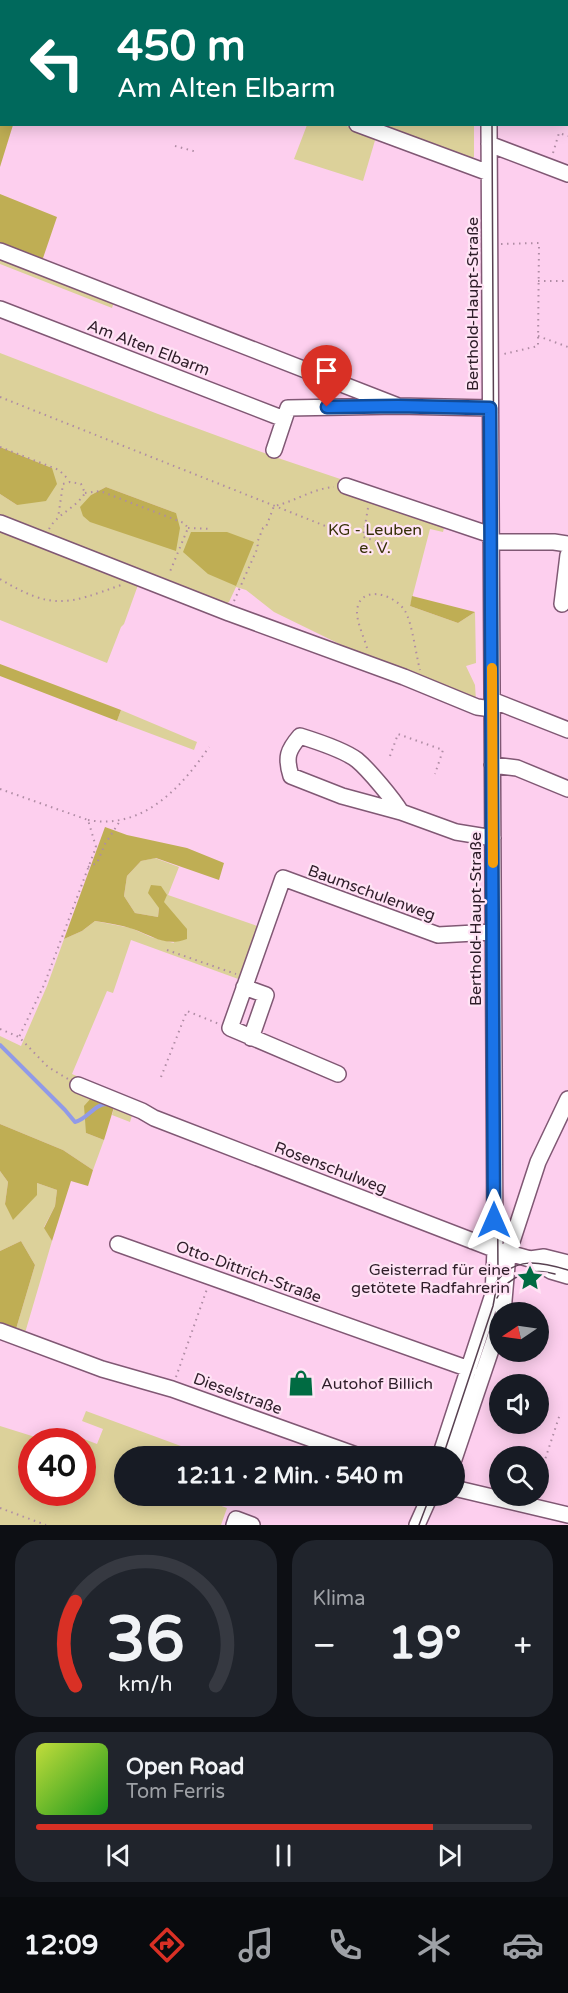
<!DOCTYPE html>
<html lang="de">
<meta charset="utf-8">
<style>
body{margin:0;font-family:"Varela Round",sans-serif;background:#20242c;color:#f1f3f6;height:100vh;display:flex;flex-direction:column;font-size:22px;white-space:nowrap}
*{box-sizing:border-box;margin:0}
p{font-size:20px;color:#9ea1a6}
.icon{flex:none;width:33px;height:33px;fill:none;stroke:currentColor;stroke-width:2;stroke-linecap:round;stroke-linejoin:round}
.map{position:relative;height:1525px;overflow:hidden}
.details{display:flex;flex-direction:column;gap:15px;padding:15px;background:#0d0f14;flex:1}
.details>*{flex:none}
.guide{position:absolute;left:0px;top:0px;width:568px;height:126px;box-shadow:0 3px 15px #0003;background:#00695c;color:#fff;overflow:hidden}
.needle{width:39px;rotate:257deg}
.controls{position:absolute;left:489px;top:1302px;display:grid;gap:12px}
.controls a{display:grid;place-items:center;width:60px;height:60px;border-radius:50%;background:#171b24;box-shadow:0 3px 15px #0003;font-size:30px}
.speed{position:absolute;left:18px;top:1428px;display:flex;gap:12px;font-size:30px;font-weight:700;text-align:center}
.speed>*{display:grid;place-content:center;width:78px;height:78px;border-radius:50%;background:#171b24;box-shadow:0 3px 15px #0003;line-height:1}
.speed .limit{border:9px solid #d22;background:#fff;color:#111}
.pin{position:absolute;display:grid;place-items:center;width:51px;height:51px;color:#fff;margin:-62px -26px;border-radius:50% 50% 50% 0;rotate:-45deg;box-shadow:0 0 6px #0007}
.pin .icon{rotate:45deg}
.me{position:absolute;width:66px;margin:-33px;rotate:0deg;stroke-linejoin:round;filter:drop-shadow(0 0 4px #0008)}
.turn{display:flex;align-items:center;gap:21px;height:126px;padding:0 18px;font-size:27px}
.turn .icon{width:78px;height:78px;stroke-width:2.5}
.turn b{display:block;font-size:42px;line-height:51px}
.big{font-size:45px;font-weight:700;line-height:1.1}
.details .card{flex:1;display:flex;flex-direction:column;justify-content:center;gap:9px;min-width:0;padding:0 21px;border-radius:24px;background:#20242c}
.details .dial{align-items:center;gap:0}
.dial svg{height:156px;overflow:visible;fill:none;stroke:#363941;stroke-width:7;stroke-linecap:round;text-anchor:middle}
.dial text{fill:#f1f3f6;stroke:none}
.song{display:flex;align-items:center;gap:18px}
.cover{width:72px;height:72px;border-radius:9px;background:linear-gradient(135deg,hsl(70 70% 55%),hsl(120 70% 35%))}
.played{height:6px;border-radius:3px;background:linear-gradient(90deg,#d93025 80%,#363941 80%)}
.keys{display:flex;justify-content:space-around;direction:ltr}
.heat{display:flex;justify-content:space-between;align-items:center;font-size:33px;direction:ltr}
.details .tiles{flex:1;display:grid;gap:15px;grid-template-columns:1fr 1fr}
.card:last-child{grid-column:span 2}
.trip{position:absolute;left:114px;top:1446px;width:351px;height:60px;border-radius:30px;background:#171b24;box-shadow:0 3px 15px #0003;font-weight:700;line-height:60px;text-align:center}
.tab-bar{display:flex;height:96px;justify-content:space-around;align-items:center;background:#090b0e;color:#9ea1a6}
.tab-bar .icon{width:42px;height:42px}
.tab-bar .active{color:#d93025}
.tab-bar b{font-size:27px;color:#f1f3f6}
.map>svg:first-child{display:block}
.green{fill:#dcd19a;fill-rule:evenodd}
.forest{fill:#bfae54}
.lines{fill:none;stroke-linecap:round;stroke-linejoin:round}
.stream{stroke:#919ae7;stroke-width:4}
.minor-casing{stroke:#805874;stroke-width:18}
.path{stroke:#af8ca4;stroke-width:2;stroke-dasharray:1.5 4.5;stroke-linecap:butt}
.minor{stroke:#fff;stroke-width:15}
.tram{stroke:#584151;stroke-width:1.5}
.route-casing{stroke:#114b97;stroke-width:15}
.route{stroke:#1a73e8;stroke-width:10}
.slow{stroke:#f59e0b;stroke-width:10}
.labels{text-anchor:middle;stroke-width:4.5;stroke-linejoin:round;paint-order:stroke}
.street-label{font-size:16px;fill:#2e1d29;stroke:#ffe3f5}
.park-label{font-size:16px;fill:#373007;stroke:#ffe3f5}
.poi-label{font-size:16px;fill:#2e1d29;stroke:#ffe3f5;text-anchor:end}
</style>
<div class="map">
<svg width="568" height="1525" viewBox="0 0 568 1525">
<rect width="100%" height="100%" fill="#fdcfee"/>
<!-- green -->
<path class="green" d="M0 0 5 1 2 2 1 99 0 98Z
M30 0H256L255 2H33Z
M313 0H475V1L318 2Z
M375 124 474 125V157L467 160Z
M307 125H344L376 137 363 181 294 159Z
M0 245 118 289 112 308 0 264Z
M0 353 158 414 278 458 447 515 443 532 430 529 410 606 458 623 475 612 476 663 466 666 475 685 476 701 362 655 274 612 246 590 236 587 229 602 224 605 173 587 163 579 0 519V494L17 505 52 468 0 447ZM106 487 176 513 91 495Z
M0 527 99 567 138 585 124 624 121 627 107 663 0 620Z
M121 710 197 742 194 750 117 721Z
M155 858 179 867 168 895 260 927 241 980 131 940 113 993 107 991 72 1074 101 1087 86 1133 104 1140 93 1170 63 1150 0 1124V1036L21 1046 47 986 64 939 82 931 95 921 131 928 151 937 174 943 159 908 158 917 135 913 124 896 127 876 141 861Z
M118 1094 136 1102 130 1122 112 1115Z
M0 1171 8 1182 5 1204 37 1183 57 1190 55 1206 44 1227 52 1241 25 1333 16 1329 35 1265 21 1241 0 1251Z
M86 1411 208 1456H124V1496H203L202 1499 227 1508 221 1525H0V1426L48 1441 32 1442V1492H82V1442L74 1441 76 1436 97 1444 103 1429 82 1421Z"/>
<!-- forest -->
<path class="forest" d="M0 98 1 99 2 124 13 125 0 167Z
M0 194 57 217 42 261 0 245Z
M0 447 52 468 57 484 46 501 17 505 0 494Z
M106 487 176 513 180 528 176 551 90 522 83 516 80 507 91 495Z
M191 532H227L254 542 236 586 208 574 183 552Z
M412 596 475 612 458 623 410 606Z
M0 664 121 710 117 721 0 676Z
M105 827 127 835 187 848 224 863 219 880 156 858 141 861 127 876 124 896 135 913 158 917 159 908 148 893 151 885 161 886 167 895 164 902 187 929V939C165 947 153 936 133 929 121 925 107 923 95 921L82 931 64 939Z
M101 1087 118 1094 104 1140 86 1133 84 1106Z
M0 1124 63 1150 93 1170 88 1186 71 1181 52 1241 44 1228 55 1206 57 1190 37 1183V1195L13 1220 5 1204 8 1182 0 1171Z
M21 1241 35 1265 16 1329 0 1323V1251Z"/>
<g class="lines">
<!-- stream -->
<path class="stream" d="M0 1045 65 1110 75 1122C88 1119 94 1104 107 1104"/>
<!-- minor casing -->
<g class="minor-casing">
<path id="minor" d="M26 0 28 2
M488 0V2
M539 0V2
M567 15H568
M357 124 489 173
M489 124 495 1250 493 1296
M489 144 568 174
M0 251 398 406
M0 309 284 419
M274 450 288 408 398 406 490 408
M346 486 491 535
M0 523 229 613 404 677 477 707 492 709
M491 542H554L568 544
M562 604 568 555
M492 700 568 730
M492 765 517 768 568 789
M401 812C393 799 369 770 357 760 344 750 316 741 300 736 288 750 285 757 291 776L342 796 401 812 456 832 493 838
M244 987 266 995 251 1038
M338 1074 230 1028 283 878 438 935 493 932
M78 1085 142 1111 154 1118 491 1248 530 1259 551 1271 568 1276
M118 1244 469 1369
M530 1259 544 1257 568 1263
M505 1263 538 1162 568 1099
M503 1312 508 1254
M0 1331 102 1369 172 1389 359 1456
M440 1456 495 1288
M454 1459 500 1323
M454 1488 568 1515
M234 1525 236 1519 252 1525
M417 1525 430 1496"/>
</g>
<!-- path -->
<path class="path" d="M77 2 78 0
M121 2 122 0
M567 49H568
M175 146 197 152
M553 153 559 133 568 136
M501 244 539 243 538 346 504 354
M538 281H568
M538 336 568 347
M0 397 343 533
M0 447 59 470 69 480
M85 493 100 491 184 523 188 528 169 574
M368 508 363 537 392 546
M188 528 212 529
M49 529C57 514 76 508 85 493L81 484 70 482 63 484 58 518
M0 579C52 610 66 605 121 585
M234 601 258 547 257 543 263 528 266 527 274 506C294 502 314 488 334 487
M367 648C364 637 357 623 357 612 358 584 394 593 405 611 412 622 416 655 420 670
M390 756 398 734 443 750 435 774
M0 789 88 820 96 847 44 985 19 1037
M88 820C143 830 181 788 209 747
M88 867 97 863 105 844 120 821
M167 950 236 974
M0 1029 19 1037 48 1067 68 1079
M161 1077 187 1011 219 1024
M176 1377 207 1289
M538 1481 560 1414
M0 1508 46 1525"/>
<!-- minor -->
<use href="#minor" class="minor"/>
<!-- tram -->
<path class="tram" d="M491 0V2
M495 1284C514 1255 541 1262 568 1270
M497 1298C508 1275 532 1267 555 1274
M443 1456 493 1306 498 1279 492 124
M419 1525 430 1496"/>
</g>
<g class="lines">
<!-- route casing -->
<g class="route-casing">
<path id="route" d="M327 407 398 406 490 408 494 1220"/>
</g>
<!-- route -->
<use href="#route" class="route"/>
<!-- slow -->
<path class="slow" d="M492 668 493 863"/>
</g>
<!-- icons -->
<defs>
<g id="sight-bare" transform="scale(2.07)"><path d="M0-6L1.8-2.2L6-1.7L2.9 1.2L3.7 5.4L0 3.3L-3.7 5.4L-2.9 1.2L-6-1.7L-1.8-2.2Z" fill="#006b42" stroke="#ffe3f5" stroke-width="2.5" paint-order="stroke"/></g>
<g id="shop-bare" transform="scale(2.07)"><path d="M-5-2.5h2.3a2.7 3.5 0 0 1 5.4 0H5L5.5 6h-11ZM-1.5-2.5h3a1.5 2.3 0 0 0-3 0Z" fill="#006b42" stroke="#ffe3f5" stroke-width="2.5" paint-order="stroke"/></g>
</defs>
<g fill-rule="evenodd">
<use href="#sight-bare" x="530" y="1278"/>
<use href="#shop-bare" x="301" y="1383"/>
</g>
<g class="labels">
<!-- street labels -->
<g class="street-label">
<text transform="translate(472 304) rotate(-90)" y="6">Berthold-Haupt-Straße</text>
<text transform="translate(149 347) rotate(21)" y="6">Am Alten Elbarm</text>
<text transform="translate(372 892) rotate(20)" y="6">Baumschulenweg</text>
<text transform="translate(475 919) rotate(-90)" y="6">Berthold-Haupt-Straße</text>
<text transform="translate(331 1167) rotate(21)" y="6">Rosenschulweg</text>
<text transform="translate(249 1271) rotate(20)" y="6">Otto-Dittrich-Straße</text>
<text transform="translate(238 1393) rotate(20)" y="6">Dieselstraße</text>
</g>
<!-- park labels -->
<g class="park-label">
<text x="375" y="535">KG - Leuben<tspan x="375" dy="18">e. V.</tspan></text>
</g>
<!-- poi labels -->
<g class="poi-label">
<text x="510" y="1275">Geisterrad für eine<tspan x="510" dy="18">getötete Radfahrerin</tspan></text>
<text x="321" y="1389" text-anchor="start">Autohof Billich</text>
</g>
</g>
</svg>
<div class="controls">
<a><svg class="needle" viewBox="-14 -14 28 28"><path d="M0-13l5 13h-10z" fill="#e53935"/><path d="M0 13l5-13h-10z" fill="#9ea1a6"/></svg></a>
<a><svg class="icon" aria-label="sound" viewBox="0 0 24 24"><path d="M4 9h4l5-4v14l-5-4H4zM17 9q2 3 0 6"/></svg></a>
<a><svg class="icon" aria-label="search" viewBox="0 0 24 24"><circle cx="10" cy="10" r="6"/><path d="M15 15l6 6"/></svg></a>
</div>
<div class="speed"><div class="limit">40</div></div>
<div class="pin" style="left:327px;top:407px;background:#d93025"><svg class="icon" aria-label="arrive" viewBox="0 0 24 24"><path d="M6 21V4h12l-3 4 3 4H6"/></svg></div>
<svg class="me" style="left:494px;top:1220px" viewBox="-20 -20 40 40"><path d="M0-17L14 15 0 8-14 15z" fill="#1a73e8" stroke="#fff" stroke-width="4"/></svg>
<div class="trip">12:11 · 2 Min. · 540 m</div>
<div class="guide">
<div class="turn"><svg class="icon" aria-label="left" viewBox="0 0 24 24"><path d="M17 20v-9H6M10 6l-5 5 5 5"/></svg><div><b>450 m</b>Am Alten Elbarm</div></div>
</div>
</div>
<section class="details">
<div class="tiles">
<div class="card dial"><svg viewBox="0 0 100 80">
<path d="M14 69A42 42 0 1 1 86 69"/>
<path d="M14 69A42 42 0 0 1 14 26" stroke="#d93025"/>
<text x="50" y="56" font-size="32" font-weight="700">36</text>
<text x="50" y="72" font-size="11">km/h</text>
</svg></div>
<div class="card"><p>Klima</p>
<div class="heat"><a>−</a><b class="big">19°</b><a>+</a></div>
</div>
<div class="card">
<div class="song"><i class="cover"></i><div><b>Open Road</b><p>Tom Ferris</p></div></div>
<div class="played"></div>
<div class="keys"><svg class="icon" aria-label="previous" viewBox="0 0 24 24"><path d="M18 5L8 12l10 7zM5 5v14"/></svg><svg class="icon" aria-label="pause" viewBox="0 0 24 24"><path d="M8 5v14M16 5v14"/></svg><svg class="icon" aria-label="next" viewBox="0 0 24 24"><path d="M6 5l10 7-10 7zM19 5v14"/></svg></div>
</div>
</div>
</section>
<nav class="tab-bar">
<b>12:09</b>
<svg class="icon active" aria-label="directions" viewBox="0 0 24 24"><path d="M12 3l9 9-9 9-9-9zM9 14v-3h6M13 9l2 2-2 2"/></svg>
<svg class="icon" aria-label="music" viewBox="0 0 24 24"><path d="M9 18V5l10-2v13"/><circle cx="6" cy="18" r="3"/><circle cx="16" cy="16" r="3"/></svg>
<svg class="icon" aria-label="phone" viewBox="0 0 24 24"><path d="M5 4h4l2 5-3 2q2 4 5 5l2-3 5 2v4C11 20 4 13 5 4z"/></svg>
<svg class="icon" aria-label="climate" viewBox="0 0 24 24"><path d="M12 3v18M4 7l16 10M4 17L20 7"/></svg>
<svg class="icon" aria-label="car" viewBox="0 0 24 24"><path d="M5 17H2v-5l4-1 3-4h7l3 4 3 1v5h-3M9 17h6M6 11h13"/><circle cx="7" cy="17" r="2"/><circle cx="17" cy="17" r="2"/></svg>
</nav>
